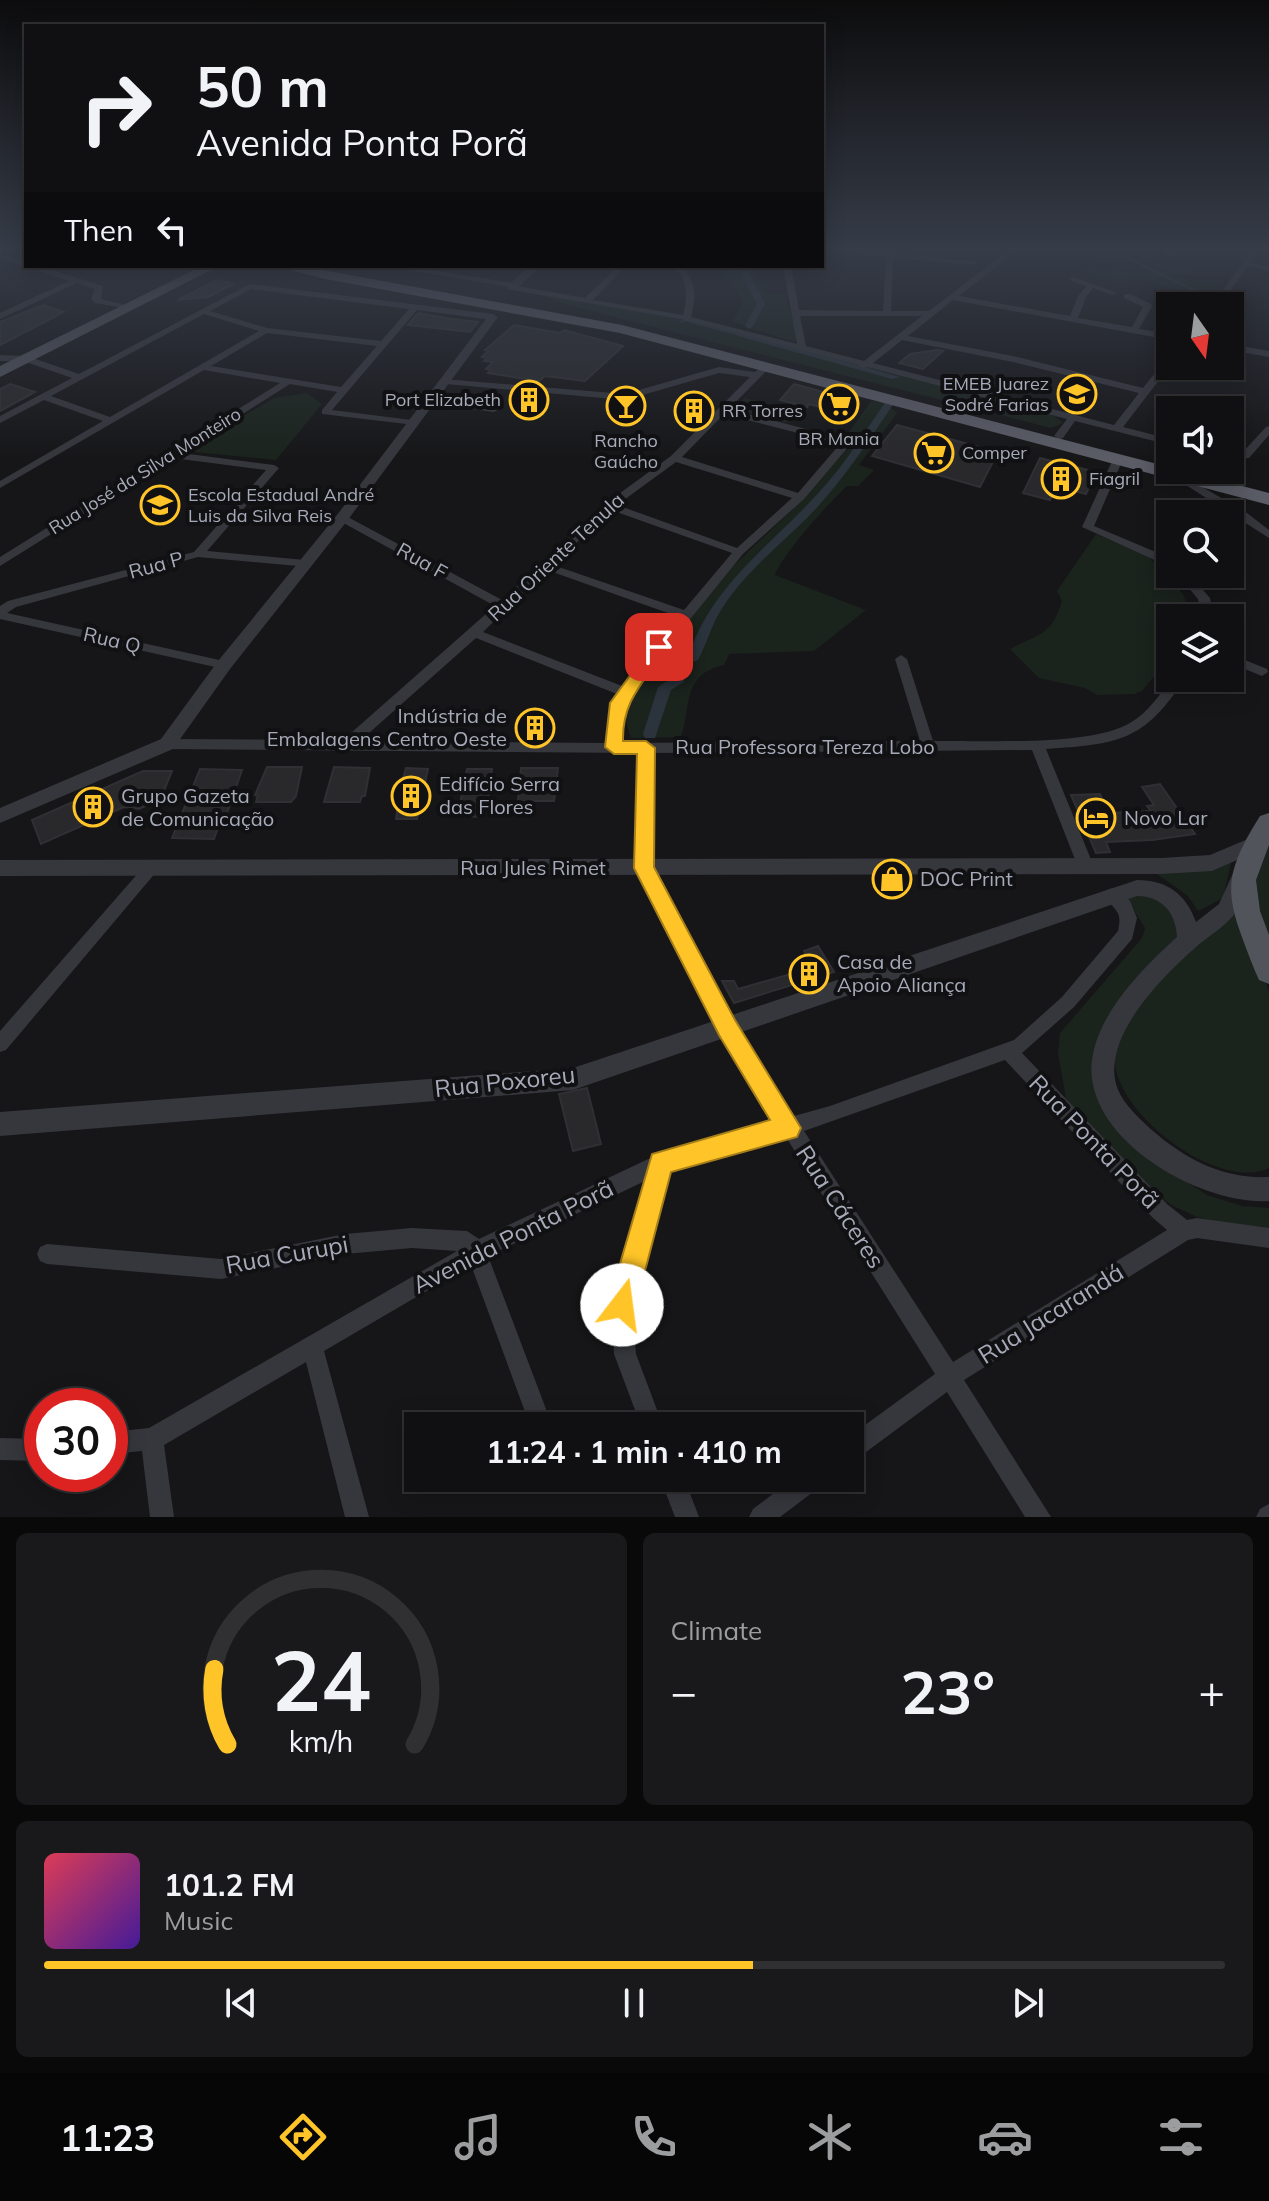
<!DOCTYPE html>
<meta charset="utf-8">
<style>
body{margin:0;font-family:Mulish,sans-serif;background:#19191b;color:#f1f3f6;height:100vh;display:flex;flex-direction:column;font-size:30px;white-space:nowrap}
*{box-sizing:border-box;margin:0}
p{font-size:26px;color:#9c9d9f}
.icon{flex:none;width:44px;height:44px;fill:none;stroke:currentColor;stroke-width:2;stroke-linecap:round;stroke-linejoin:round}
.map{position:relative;height:1517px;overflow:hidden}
.side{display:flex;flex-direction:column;gap:16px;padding:16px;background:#09090a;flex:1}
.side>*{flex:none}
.hud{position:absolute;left:24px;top:24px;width:800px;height:244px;border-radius:0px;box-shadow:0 4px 20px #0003,0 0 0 2px #303032;background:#101012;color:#f1f3f6;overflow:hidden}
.needle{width:52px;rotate:166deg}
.controls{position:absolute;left:1156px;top:292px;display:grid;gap:16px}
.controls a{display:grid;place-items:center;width:88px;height:88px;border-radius:0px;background:#101012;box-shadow:0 4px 20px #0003,0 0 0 2px #303032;font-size:40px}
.speed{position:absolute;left:24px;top:1388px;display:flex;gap:16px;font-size:40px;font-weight:700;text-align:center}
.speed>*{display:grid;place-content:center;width:104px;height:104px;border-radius:50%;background:#101012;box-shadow:0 4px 20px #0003,0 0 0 2px #303032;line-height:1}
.speed .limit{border:12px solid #d22;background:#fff;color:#111}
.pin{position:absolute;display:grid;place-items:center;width:68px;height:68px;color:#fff;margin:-34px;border-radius:16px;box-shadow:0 4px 12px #0006}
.me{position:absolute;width:88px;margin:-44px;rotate:15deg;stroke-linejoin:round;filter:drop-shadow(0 0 6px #0008)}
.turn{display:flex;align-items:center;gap:28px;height:168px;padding:0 40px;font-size:36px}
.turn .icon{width:104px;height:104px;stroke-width:2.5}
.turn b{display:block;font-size:56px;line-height:68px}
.then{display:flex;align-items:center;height:76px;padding:0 40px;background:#0003;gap:16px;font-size:30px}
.big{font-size:60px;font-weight:700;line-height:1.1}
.side .card{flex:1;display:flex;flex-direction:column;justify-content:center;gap:12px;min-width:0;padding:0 28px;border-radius:12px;background:#19191b}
.side .dial{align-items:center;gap:0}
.dial svg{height:208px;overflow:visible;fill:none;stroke:#303032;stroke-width:7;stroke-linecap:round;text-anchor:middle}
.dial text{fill:#f1f3f6;stroke:none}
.song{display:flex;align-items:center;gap:24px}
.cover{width:96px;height:96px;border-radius:12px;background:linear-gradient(135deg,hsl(350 70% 55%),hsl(260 70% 35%))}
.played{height:8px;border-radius:4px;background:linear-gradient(90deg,#ffc427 60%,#303032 60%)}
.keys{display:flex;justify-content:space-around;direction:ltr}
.heat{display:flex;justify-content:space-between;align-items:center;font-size:44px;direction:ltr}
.side .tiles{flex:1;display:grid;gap:16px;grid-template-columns:1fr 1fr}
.card:last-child{grid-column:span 2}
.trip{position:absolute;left:404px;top:1412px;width:460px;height:80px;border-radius:0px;background:#101012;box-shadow:0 4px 20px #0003,0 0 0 2px #303032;font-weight:700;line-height:80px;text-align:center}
.dock{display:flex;height:128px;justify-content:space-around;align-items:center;background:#060607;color:#9c9d9f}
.dock .icon{width:56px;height:56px}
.dock .current{color:#ffc427}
.dock b{font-size:36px;color:#f1f3f6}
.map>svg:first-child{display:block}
.green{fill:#1b231d}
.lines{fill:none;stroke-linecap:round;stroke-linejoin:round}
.stream{stroke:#2b343d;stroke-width:2}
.canal{fill:#2b343d;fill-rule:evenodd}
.building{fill:#29292c;stroke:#303034;stroke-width:2}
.minor{fill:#36373d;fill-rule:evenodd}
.tertiary{fill:#36373d;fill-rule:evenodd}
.primary{fill:#52545c;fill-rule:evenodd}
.trunk{fill:#5a5c66;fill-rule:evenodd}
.route{fill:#ffc427;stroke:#a67f19;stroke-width:2}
.labels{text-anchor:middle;stroke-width:8;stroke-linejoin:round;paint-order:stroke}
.far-poi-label{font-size:18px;fill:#a7abb9;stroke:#111113;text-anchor:start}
.far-street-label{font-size:18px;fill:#a7abb9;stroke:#111113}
.street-label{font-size:20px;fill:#a7abb9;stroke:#111113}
.poi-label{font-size:20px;fill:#a7abb9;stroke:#111113;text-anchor:start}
.near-street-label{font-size:24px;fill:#a7abb9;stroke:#111113}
</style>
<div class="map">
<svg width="1269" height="1517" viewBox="0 0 1269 1517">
<rect width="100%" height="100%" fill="#161618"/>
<!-- green -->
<path class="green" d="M1054 249H1128L1153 263 1191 266 1196 274H1174L1194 283H1219L1205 304 1140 277 1124 283 1112 282 1107 276C1097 279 1083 272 1078 265L1111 270 1119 266 1048 252Z
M718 266H751L765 293 785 294 798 338 794 342 733 322 743 301Z
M541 295 686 320 1053 415 1063 423 1051 428 571 306Z
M307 393 322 404 276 460 184 451 274 398Z
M745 398 797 412 787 423 734 409Z
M871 401 883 402 897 413 859 465 874 470 858 486H847C828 504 783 553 775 575L866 610 814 651 729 654 724 665C681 675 692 706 681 737L631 738C623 716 624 706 635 685L735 564 790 512 849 447 852 438 847 435Z
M1096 534 1148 556 1183 594 1187 605 1184 611 1170 618V657L1142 691 1134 694 1097 695 1085 688 1039 678 1010 649C1039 634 1052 635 1062 601L1057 591Z
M1269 835V941C1249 890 1247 886 1269 835Z
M1231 863 1223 898 1198 911 1188 896 1157 874Z
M1128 894 1162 899 1184 930 1095 1056 1162 1166 1207 1195 1242 1206 1269 1208V1234L1197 1217 1171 1205 1143 1182 1066 1099 1058 1053 1060 1033 1142 938 1145 928 1127 899Z
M1239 910 1269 991V1168C1218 1194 1097 1104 1116 1042 1132 990 1195 939 1239 910Z"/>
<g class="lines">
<!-- stream -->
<path class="stream" d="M1109 249 1202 294
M681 322 684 320 740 335"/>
<!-- canal -->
<path class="canal" d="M737 266H745L765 304 753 326 749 329 745 326 757 304Z
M738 332H744L900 377 892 379 738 336Z
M886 401 894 403C868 442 842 482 809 516 779 546 744 573 721 610 711 626 707 643 698 660L687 664 684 682 671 690 655 738H645L643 734 658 687 673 677 676 659 689 654C714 582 771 546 820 491 845 464 865 432 886 401Z"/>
</g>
<!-- building -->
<path class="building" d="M217 280 234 284 208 297 178 300Z
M43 305 64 312 0 345V322Z
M418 313 452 319 478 322 470 332 408 325Z
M514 325 560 333 564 330 623 346 585 381 545 376 539 381 488 373 491 370 486 369 493 362 484 361 487 358 482 357 488 351 485 350Z
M937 350 943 351 923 369 899 363 910 354Z
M10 384 35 392 0 411V389Z
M794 384 820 391 849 402 838 412 809 404 807 407 780 400Z
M897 425 995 451 992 455 996 456 980 487 872 456Z
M1040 458 1096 472 1086 494 1056 486 1050 500 1023 493Z
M537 716 549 721 538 737 519 736Z
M267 767H302L296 796 291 802H256L258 796 255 795Z
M334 767 370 768 365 796H362L360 802H324Z
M406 768 428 769 417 819H396L398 806H395Z
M521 768H558L554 801H518Z
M200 769 242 770 225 819H221L214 839 172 838Z
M467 769H492L488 799 483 817 461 816 463 804 461 799Z
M143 771H172L163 793 153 803 139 809 124 807 41 844 32 820Z
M1160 784 1195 834 1152 840 1106 842 1110 852 1096 853 1071 795 1100 794 1108 813 1151 811 1147 806 1154 805 1142 787Z
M818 946 834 972 734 1003 722 981H734L738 989 812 968 804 951Z
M587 1088 601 1144 573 1151 559 1094Z"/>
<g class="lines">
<!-- minor -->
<path class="minor" d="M822 249 886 253V249H894V253L973 261 977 263 973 265 893 258 891 311H929L1010 249H1019L959 296 1070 316 1078 296 1087 286 1071 281 1070 279 1074 277 1117 293 1113 295 1093 288 1086 297 1078 318 1132 327 1143 307 1124 298V294H1130L1151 304 1152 306 1139 329 1170 334V340L953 300 908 336 1013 356 1143 388 1167 358 1170 357V366L1123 427 1170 439V445L1075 421 1063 438 1059 439 1054 436 1067 419 867 367 860 368 859 365 686 320 512 290H509V287L385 266H404L514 283H517V286L585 298 618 266H626L593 300 683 315C688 295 688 282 674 266H682C697 282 696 297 691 317L797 344 783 266H791L799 310 883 311 886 257 823 251ZM800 316H922L864 361 806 346ZM902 340 1013 362 1139 393 1114 425 873 363Z
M1171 249H1180L1171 257H1165V253Z
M1253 249H1261L1251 262 1269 267V271L1248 266 1219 306H1211Z
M0 254 26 262V266H39L103 286 101 299 134 307 130 309 95 303 91 299 95 289 77 283 0 319V313L69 281 0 258Z
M250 284 493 314 497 317 493 320 417 310 332 410 412 420 417 423 415 425 322 414V410L337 392 290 384 181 453 274 465 279 468 207 551 305 560 311 564 309 567 198 557 16 607 7 613 224 661 229 662 230 665 229 668 224 669 0 619V606L8 601 194 552 266 470 173 458 0 566V557L280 383 204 370 0 488V481L103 421 44 400 0 423V416L72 378 26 362 0 361V355L27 356 79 374ZM251 289 409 309 381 341 267 328 210 311ZM204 314 259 331 110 417 51 396ZM267 333 377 346 341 387 211 366Z
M1230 344 1269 351V357L1230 350Z
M766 363 769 364V368L729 409 844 439 850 445 804 499 743 554 640 681C622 707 622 712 621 743L920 741 895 659 901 655 907 659 933 741C983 740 1089 747 1130 723 1148 713 1160 694 1172 678H1185C1144 742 1118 744 1046 749L1094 867 1091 871 1086 873 1081 871 1078 867 1032 750 653 753 652 868 733 1021 794 1116 830 1106 1014 1040 1062 997 1118 931C1123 909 1114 912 1105 895L1107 890 1113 888 1119 890 1130 901 1137 918 1132 939 1074 1007 1022 1053 1167 1204 1187 1220 1197 1218 1269 1228V1248L1197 1238 1188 1240 964 1380 1051 1517H1025L947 1392 858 1458 850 1461V1436L935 1374 786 1137 669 1170 632 1305 636 1354 663 1426H641L614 1354 612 1305 647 1180 488 1256 546 1409 543 1417 535 1420 527 1417 471 1265 324 1351 369 1517H345L306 1362 164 1445 174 1517H150L142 1451 110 1454V1432L149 1428 457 1251 412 1248 345 1254 221 1279 47 1264 40 1261 37 1254 40 1247 47 1244 221 1259 345 1234 412 1228 467 1231 479 1239 661 1153 776 1121 721 1033 636 868 639 753 167 749 160 744 167 739 343 740 495 606 338 520V516H346L502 600 605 504 671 456 750 377 719 373 625 400 446 384 443 383V379L625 394 719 367 755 372ZM724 414 836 443 839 445 798 493 682 457ZM676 462 792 498 737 548 617 505ZM611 510 732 553 684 610 553 565ZM547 570 679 617 622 686 483 632ZM476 638 617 694C607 709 608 725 607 743L360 741ZM1005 1060 1153 1218 1167 1230 953 1362 804 1131Z
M430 398 494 406 499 409 494 412 427 403V399Z
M1269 426V435L1249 458 1230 460V454L1242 453 1266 427Z
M1118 456 1123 459 1094 526 1170 558V567L1082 527 1113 459Z
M1182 475 1247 513 1269 530V538L1178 480 1177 478Z
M1177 574H1189L1210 598 1214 618H1202L1198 599Z
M1230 654 1267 669 1268 672 1262 676 1230 663Z
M152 861 157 863 160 867 157 871 6 1050 0 1052V1031L147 863Z
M0 1438 42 1439V1461L0 1460Z
M660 1478H684L699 1517H675Z
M794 1478H825L821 1486 780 1517H749L753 1509Z
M1269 1504V1517H1256L1260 1509Z"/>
<!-- tertiary -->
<path class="tertiary" d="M529 266H540L516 290H508V286Z
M489 315 498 317 347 521 230 669 173 749 0 823V808L161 739 218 661 337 515Z
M1255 836 1262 839 1265 844 1262 849 1212 871 1161 874 0 876V860L1161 858 1210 855Z
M1241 869 1248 871 1251 877C1246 890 1242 905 1233 916 1223 928 1207 937 1196 947 1162 977 1098 1040 1118 1090 1125 1106 1140 1119 1153 1131 1187 1160 1223 1179 1269 1177V1201C1200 1206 1076 1136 1093 1054 1102 1009 1144 967 1177 937 1176 913 1162 896 1137 896L573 1090 0 1136V1112L573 1068 1137 880C1167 880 1186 894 1196 922L1219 904 1234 871Z"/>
<!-- primary -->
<path class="primary" d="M202 266H219L0 377V366Z
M1269 813V845L1256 880 1260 911 1269 935V984L1259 980 1255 971C1228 900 1217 884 1260 816Z"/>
<!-- trunk -->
<path class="trunk" d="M276 266H301L622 325 1269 493V505L620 333 325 279Z"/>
</g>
<!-- sky -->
<linearGradient id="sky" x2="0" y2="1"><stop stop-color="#0c0c0d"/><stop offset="0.54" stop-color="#363c48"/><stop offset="1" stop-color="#363c48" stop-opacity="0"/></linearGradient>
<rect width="1269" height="461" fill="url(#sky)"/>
<!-- route -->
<path class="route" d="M659 642 667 647C646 681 622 698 623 741H646L655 748 654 867 735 1020 801 1128 797 1137 671 1172 636 1305 632 1315 622 1319 612 1315 608 1305 652 1154 770 1120 719 1035 634 868 637 754H614L605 747 610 703 653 644Z"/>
<!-- icons -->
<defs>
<g id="school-ring" transform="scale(2)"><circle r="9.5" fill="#111113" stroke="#ffc427" stroke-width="1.5"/><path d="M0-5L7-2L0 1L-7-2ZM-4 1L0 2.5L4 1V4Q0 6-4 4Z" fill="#ffc427"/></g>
<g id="building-ring" transform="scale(2)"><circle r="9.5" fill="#111113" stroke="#ffc427" stroke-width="1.5"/><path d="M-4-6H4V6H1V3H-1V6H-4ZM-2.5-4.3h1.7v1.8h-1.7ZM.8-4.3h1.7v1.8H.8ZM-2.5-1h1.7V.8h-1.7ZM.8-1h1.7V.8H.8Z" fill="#ffc427"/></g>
<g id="supermarket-ring" transform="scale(2)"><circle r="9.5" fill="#111113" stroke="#ffc427" stroke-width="1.5"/><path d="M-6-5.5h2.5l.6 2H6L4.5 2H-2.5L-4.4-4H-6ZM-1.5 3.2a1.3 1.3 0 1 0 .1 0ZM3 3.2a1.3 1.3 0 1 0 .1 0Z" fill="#ffc427"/></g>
<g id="bar-ring" transform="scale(2)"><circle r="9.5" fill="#111113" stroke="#ffc427" stroke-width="1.5"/><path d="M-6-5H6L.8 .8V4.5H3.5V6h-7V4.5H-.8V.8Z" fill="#ffc427"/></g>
<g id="hotel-ring" transform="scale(2)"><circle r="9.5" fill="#111113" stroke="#ffc427" stroke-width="1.5"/><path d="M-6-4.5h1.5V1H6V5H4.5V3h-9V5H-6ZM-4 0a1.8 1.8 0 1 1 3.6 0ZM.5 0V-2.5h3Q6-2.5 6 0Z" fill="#ffc427"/></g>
<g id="shop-ring" transform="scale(2)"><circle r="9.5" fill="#111113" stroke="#ffc427" stroke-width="1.5"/><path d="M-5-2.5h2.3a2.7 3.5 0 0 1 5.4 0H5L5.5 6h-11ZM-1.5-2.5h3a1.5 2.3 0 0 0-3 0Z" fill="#ffc427"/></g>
</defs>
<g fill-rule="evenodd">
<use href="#school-ring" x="1077" y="394"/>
<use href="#building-ring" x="529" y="400"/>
<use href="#supermarket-ring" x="839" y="404"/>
<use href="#bar-ring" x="626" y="406"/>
<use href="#building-ring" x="694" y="411"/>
<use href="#supermarket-ring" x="934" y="453"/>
<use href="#building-ring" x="1061" y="479"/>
<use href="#school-ring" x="160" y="505"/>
<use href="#building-ring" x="535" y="728"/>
<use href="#building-ring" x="411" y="796"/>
<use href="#building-ring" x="93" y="807"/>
<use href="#hotel-ring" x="1096" y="818"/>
<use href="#shop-ring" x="892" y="879"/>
<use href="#building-ring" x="809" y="974"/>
</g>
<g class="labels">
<!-- far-poi labels -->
<g class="far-poi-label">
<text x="1049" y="390" text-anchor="end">EMEB Juarez<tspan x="1049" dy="21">Sodré Farias</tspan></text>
<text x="501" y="406" text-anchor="end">Port Elizabeth</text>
<text x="722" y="417">RR Torres</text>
<text x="839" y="445" text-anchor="middle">BR Mania</text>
<text x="626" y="447" text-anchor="middle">Rancho<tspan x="626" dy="21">Gaúcho</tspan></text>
<text x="962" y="459">Comper</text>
<text x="1089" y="485">Fiagril</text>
<text x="188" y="501">Escola Estadual André<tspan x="188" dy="21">Luis da Silva Reis</tspan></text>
</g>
<!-- far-street labels -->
<g class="far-street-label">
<text transform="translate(145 471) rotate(-32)" y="6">Rua José da Silva Monteiro</text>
</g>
<!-- street labels -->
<g class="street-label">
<text transform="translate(556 557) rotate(-43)" y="7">Rua Oriente Tenula</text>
<text transform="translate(422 561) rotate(29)" y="7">Rua F</text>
<text transform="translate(156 565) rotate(-15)" y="7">Rua P</text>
<text transform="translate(112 640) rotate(13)" y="7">Rua Q</text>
<text x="805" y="754">Rua Professora Tereza Lobo</text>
<text x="533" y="875">Rua Jules Rimet</text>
</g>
<!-- poi labels -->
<g class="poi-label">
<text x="507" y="723" text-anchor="end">Indústria de<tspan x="507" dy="23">Embalagens Centro Oeste</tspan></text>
<text x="439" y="791">Edifício Serra<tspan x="439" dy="23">das Flores</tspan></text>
<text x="121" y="803">Grupo Gazeta<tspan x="121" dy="23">de Comunicação</tspan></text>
<text x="1124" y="825">Novo Lar</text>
<text x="920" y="886">DOC Print</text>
<text x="837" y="969">Casa de<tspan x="837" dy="23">Apoio Aliança</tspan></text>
</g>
<!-- near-street labels -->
<g class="near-street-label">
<text transform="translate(505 1082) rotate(-6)" y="8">Rua Poxoreu</text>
<text transform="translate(1094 1142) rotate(46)" y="8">Rua Ponta Porã</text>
<text transform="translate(840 1207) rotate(57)" y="8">Rua Cáceres</text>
<text transform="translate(513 1237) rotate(-27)" y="8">Avenida Ponta Porã</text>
<text transform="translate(287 1255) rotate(-10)" y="8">Rua Curupi</text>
<text transform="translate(1051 1314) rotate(-32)" y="8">Rua Jacarandá</text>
</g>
</g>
</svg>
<div class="controls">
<a><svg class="needle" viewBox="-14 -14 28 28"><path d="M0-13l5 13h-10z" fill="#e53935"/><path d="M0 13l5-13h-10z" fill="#9c9d9f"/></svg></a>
<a><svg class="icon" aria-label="sound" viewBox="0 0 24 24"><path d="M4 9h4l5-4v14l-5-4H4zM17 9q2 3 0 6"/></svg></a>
<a><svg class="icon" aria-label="search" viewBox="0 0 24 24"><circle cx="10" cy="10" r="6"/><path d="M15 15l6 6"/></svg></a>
<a><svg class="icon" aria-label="layers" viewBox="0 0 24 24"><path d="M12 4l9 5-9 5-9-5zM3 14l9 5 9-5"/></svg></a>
</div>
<div class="speed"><div class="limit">30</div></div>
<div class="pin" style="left:659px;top:647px;background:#d93025"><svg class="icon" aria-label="arrive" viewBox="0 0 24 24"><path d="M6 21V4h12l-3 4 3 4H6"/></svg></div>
<svg class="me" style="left:622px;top:1305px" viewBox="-20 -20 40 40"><circle r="19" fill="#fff"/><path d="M0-13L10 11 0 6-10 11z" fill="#ffc427"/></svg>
<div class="trip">11:24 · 1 min · 410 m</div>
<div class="hud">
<div class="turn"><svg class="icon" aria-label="right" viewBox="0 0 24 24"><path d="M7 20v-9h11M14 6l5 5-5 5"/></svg><div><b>50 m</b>Avenida Ponta Porã</div></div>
<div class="then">Then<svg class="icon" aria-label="left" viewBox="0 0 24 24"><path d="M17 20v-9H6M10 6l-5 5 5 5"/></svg></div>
</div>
</div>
<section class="side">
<div class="tiles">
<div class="card dial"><svg viewBox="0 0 100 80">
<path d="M14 69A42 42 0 1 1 86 69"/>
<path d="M14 69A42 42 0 0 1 9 40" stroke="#ffc427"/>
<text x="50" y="56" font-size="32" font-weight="700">24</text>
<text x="50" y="72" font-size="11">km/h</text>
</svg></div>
<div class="card"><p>Climate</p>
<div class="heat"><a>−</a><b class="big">23°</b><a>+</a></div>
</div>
<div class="card">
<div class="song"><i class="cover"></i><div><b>101.2 FM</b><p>Music</p></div></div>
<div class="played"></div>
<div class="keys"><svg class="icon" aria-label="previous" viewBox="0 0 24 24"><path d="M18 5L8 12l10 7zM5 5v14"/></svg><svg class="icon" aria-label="pause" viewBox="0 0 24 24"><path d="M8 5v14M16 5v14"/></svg><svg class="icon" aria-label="next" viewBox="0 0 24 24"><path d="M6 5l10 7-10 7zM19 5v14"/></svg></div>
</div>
</div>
</section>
<nav class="dock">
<b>11:23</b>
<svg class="icon current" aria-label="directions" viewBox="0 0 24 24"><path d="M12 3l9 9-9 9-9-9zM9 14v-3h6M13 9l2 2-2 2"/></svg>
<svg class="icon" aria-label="music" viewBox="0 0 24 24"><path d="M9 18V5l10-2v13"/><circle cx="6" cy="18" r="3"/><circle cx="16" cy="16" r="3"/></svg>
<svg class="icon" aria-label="phone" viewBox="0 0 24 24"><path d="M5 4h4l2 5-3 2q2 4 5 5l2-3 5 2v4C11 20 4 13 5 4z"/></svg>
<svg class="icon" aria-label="climate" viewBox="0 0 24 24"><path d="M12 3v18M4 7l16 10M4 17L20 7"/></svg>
<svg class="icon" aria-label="car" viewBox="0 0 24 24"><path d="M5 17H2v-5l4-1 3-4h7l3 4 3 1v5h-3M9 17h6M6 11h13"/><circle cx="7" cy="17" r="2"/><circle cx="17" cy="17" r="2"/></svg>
<svg class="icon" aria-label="filters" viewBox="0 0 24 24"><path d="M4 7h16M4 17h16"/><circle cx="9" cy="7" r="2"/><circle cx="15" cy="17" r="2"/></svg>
</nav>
